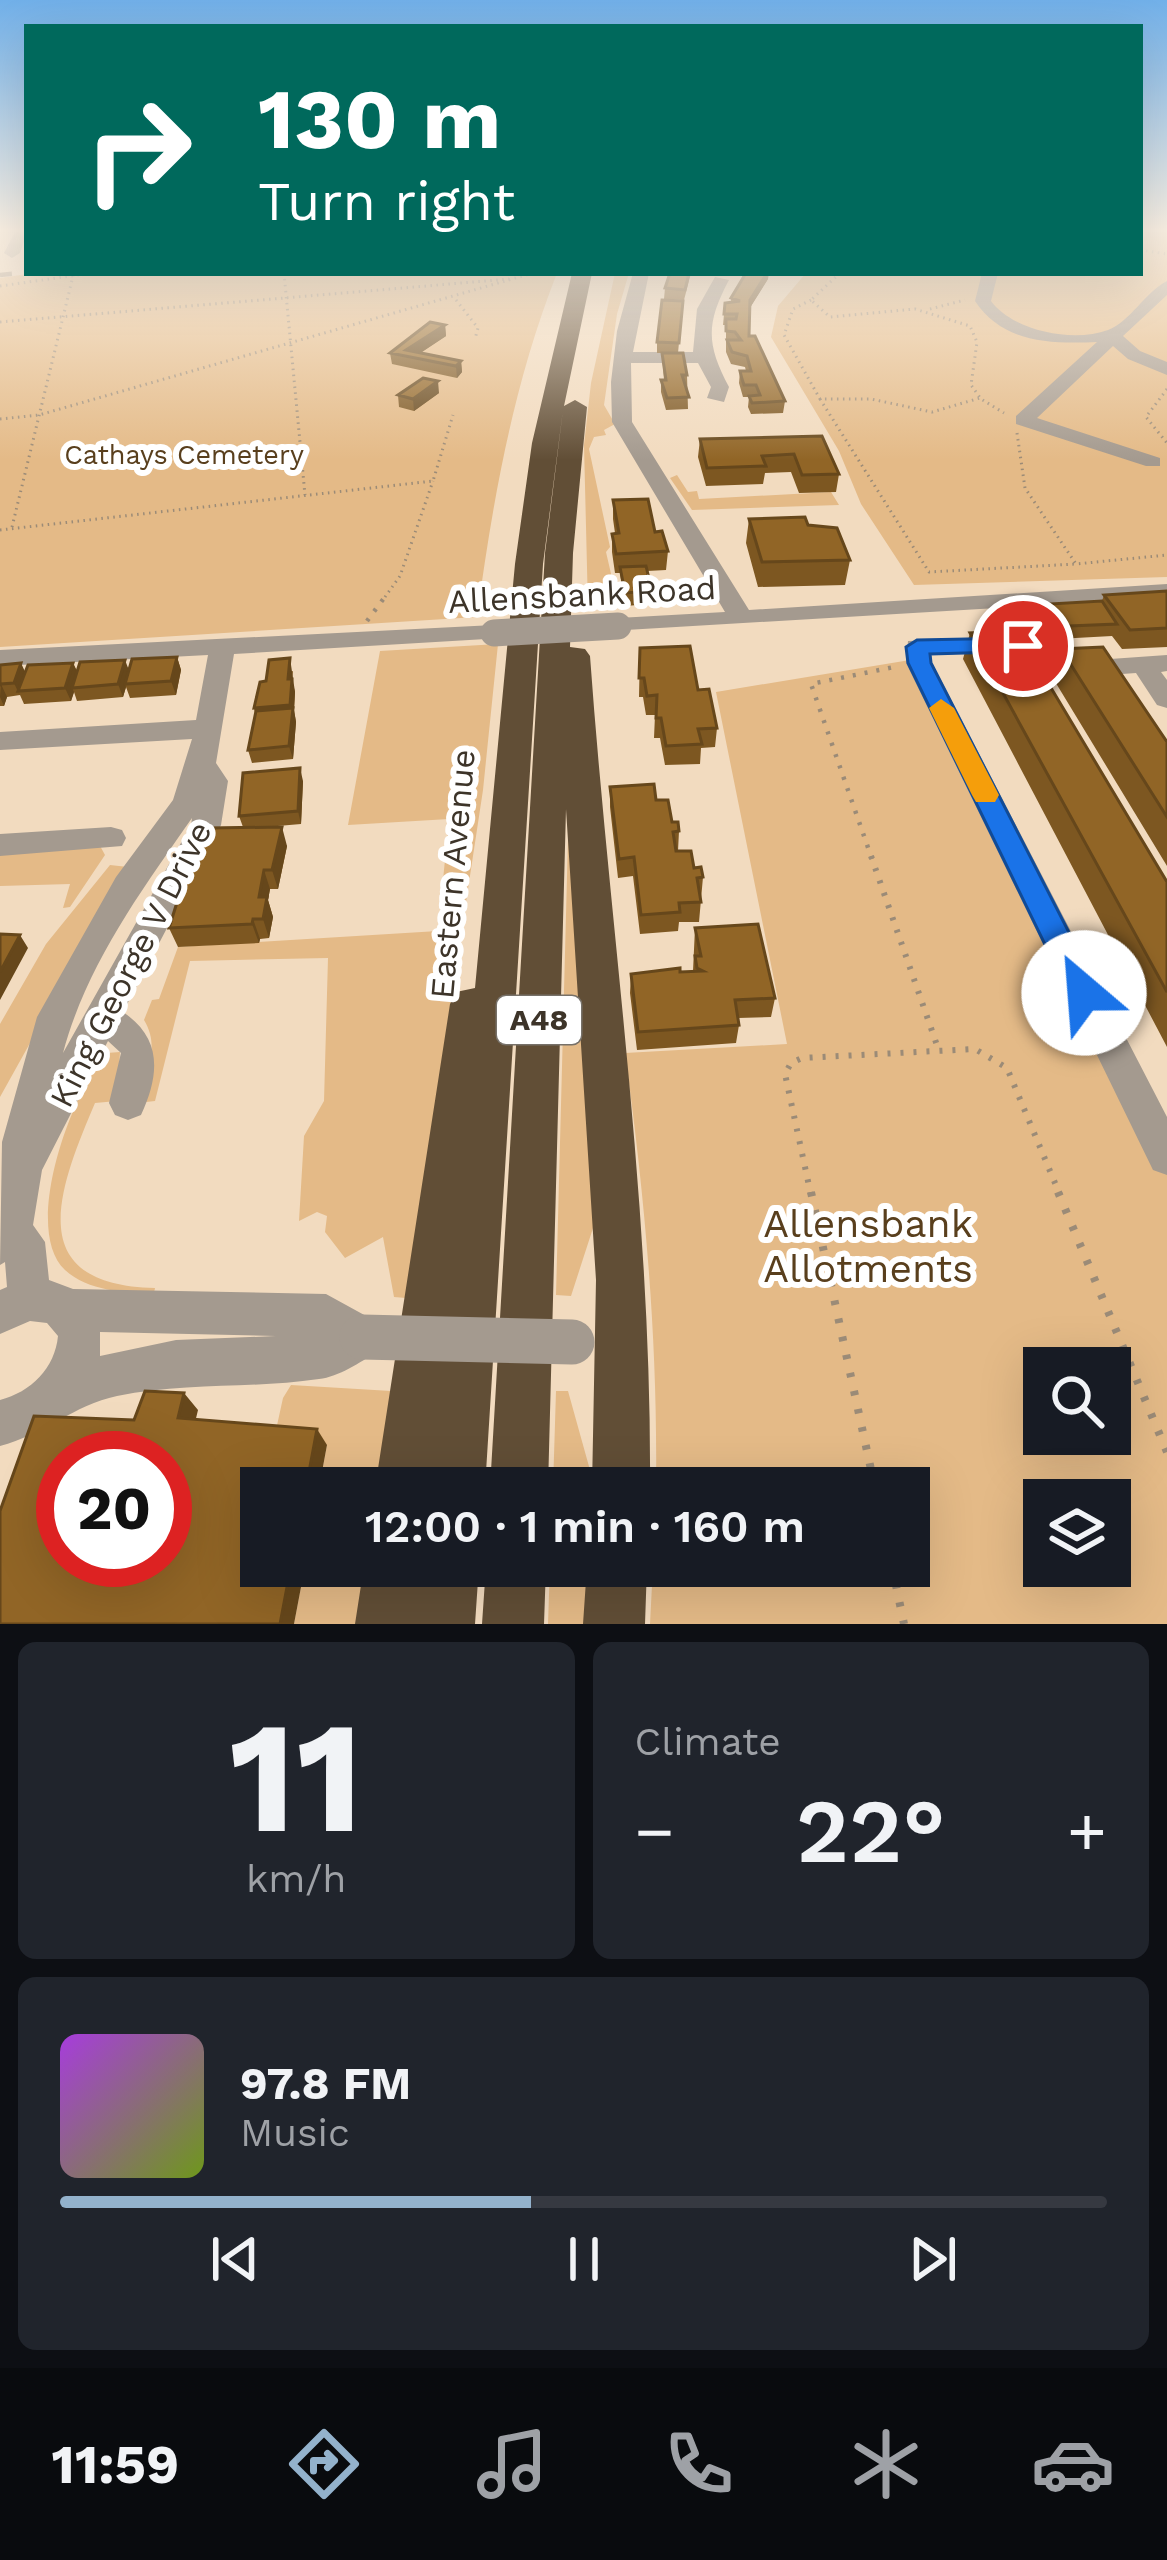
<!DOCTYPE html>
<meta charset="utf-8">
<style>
body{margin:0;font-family:"Work Sans",sans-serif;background:#20242c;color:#f1f3f6;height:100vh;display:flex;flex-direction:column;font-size:45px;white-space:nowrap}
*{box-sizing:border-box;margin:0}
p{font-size:39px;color:#9ea1a6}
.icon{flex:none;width:66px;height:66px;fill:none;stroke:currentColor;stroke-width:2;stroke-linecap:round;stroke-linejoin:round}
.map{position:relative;height:1624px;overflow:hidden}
.drawer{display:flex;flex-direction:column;gap:18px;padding:18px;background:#0d0f14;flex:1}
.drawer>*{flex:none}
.top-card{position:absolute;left:24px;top:24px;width:1119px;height:252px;border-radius:0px;box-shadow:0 12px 48px #0002;background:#00695c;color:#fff;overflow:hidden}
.fabs{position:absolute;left:1023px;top:1347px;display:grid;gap:24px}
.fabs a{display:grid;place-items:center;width:108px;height:108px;border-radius:0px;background:#171b24;box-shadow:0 12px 48px #0002;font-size:60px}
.speed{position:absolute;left:36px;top:1431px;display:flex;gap:24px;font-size:60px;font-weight:700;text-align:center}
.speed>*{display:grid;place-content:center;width:156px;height:156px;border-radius:50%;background:#171b24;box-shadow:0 12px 48px #0002;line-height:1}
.speed .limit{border:18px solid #d22;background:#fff;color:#111}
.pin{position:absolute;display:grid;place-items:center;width:102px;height:102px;color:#fff;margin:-51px;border:6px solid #fff;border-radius:50%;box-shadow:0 3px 12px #0007}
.me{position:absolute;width:132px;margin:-66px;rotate:333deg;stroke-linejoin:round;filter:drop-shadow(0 0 9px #0008)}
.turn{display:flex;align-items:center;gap:42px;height:252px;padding:0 36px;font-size:54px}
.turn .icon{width:156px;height:156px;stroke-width:2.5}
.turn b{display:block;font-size:84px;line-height:102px}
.big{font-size:90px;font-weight:600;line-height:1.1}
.drawer .card{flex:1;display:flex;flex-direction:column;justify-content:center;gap:18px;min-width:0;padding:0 42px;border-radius:18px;background:#20242c}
.drawer .dial{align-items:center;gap:0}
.dial b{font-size:156px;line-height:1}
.song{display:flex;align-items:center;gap:36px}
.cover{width:144px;height:144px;border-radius:18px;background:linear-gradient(135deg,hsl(280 70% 55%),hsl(80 70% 35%))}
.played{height:12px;border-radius:6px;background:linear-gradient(90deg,#93b2cc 45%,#363941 45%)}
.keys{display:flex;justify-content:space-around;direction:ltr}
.heat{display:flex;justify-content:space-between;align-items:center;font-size:66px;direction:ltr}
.drawer .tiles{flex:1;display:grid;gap:18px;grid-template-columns:1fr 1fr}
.card:last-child{grid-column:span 2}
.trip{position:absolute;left:240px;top:1467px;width:690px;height:120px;border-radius:0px;background:#171b24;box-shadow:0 12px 48px #0002;font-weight:600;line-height:120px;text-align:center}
.menu{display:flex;height:192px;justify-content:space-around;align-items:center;background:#090b0e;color:#9ea1a6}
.menu .icon{width:84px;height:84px}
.menu .active{color:#93b2cc}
.menu b{font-size:54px;color:#f1f3f6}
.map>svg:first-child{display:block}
.green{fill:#e4ba87;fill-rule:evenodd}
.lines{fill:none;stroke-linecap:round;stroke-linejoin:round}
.path-far3{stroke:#9b8b77;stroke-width:3;stroke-dasharray:1.5 4.5;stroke-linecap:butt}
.path-far2{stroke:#9b8b77;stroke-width:4.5;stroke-dasharray:3 9;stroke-linecap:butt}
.path-far1{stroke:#9b8b77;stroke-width:6;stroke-dasharray:3 10;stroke-linecap:butt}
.path{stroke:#9b8b77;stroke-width:8;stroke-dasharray:4.5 14;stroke-linecap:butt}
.minor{fill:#a49a8f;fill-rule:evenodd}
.highway{fill:#614e36;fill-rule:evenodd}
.rail{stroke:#958572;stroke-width:4.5;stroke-dasharray:12 12;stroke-linecap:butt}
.minor-bridge-far1{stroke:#a49a8f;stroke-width:27}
.minor-bridge{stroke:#a49a8f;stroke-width:45}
.wall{fill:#7d5721}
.shaded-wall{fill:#66471b}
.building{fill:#916526;stroke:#66471b;stroke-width:3;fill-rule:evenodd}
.route{fill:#1a73e8;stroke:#114b97;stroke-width:3}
.slow{fill:#f59e0b}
.labels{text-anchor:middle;stroke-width:12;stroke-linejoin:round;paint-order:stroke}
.far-park-label{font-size:27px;fill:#593f1d;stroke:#fff}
.shield{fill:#fff;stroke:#777169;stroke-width:3}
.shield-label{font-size:30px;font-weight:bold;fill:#3d3429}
.street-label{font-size:33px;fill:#3d3429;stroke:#fff}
.near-park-label{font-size:39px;fill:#593f1d;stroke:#fff}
</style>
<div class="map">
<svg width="1167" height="1624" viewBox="0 0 1167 1624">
<rect width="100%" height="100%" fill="#f2dbbf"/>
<!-- green -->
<path class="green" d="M1140 232H1167V577L914 585 861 504 839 451 771 337 778 306 806 273H1140Z
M34 273H557C513 385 493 499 477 617L0 647V278Z
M615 273H629L617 314 604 405 615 424 604 430 606 435 594 437 589 449 610 547 606 552 612 578 606 581 615 600 610 607 588 608 584 445 591 383Z
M677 475 688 492 697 491 699 499 831 492 839 505 692 510 670 478Z
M498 644 483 790 406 1298 394 1297 383 1237 345 1258 325 1232 327 1216 317 1212 299 1221 304 1136 324 1101 328 958 190 961 155 1101 146 1102C142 1071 162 1050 144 1020L152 1000 159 999 178 947 438 931 449 819 348 825 380 651Z
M916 659 1167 1171V1624H650L653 1566H909V1488H656C658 1341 645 1198 625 1053L787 1044 716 692ZM1044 1368H1110V1434H1044ZM1044 1500H1110V1566H1044Z
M569 801 594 1225 571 1296 556 1295Z
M99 844 105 855 70 907 63 908 70 884 0 886V851Z
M110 865 128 867 0 1097V1024L46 944Z
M120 1052 117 1101 95 1103C59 1188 20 1285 155 1288L154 1293C125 1293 88 1291 65 1270 21 1229 72 1091 107 1053Z
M291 1385 391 1391 377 1488H319L327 1445 274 1439 283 1398Z
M556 1391H568L595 1488H553Z
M305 1566H366L358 1624H294Z
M550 1566H590L586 1624H548Z"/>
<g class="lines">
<!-- path-far3 -->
<path class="path-far3" d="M1140 250 1167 254
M284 273 305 495
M840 273 811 300 830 317 915 309 970 326 977 342 971 385 981 399 1004 413
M0 286 92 273
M456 300 478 328 475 339
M811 300 793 309 784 335 820 399H871L932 412 980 398
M930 309 965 300
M0 322 509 279
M1167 389 1146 417 1167 443
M820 399 929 572 1076 564
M0 419 39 415 533 273
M1017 433 1025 488 1076 564 1167 555
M12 527 73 276
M0 530 433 481 453 415
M385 597 400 576 433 481"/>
<!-- path-far2 -->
<path class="path-far2" d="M367 621 387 594
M872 859 811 684 894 667"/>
<!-- path-far1 -->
<path class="path-far1" d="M871 856 939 1051
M811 1195 785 1074 791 1063 802 1058 975 1049 1007 1068 1060 1195"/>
<!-- path -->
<path class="path" d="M811 1192 875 1488
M1058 1192 1167 1452
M892 1566 904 1624"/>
<!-- minor -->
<path class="minor" d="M15 232H27L20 253 12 258 4 253Z
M633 273H649L633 352H693L697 309 715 277 729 280C706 323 706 344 729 387L724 402 707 398 711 387 698 363H631L632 422 749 610 1167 584V598L609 631 605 626 609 621 618 618 725 612 612 422 611 382 617 331Z
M982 273H998L991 301C1013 331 1073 343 1108 330 1130 322 1145 292 1167 281V295L1123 336 1140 351 1167 362V375L1128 359 1113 346 1037 418 1160 458V466H1146L1016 424V416L1097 342C1050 344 1003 343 975 301Z
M494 625 503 628 507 633 503 638 234 654 216 763 228 781 221 825 123 1012C162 1038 160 1074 141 1115L128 1120 115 1115 109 1103 121 1053 108 1041 42 1170 33 1225 45 1242 49 1280 73 1289 326 1294 377 1322 384 1337 377 1352C360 1362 339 1377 319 1379 252 1389 185 1382 117 1396 74 1405 43 1435 0 1446V1400C31 1392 55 1368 58 1336L47 1323 30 1321 0 1334V1290L7 1287 5 1262 0 1265 2 1142 37 1017 116 877 173 800 192 739 0 750V732L196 720 208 655 0 666V650ZM192 818 191 825 63 1053C86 966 141 891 192 818ZM100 1332 276 1336 176 1340 100 1356Z
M1003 638 1016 646 1012 652 931 655 932 663 1167 1117V1175L1153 1170 906 663 908 641Z
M1167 655V671L1161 672 1167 680V708L1157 705 1136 673 1039 680 1026 672 1039 664Z
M111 827 122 830 126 838 122 846 0 856V834Z"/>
<!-- highway -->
<path class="highway" d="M572 273H592L564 406 575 400 587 407 573 553 570 647 585 649 590 656C610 934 652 1209 650 1488H592L596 1280 566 809 548 1488H490L545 553 563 410 543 564 485 1488H375L450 1004 456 992 475 988 515 564 532 443Z
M364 1566H479L475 1624H355Z
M486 1566H546L544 1624H482Z
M587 1566H647L645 1624H583Z"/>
<!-- rail -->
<path class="rail" d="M0 275 27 272"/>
<!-- minor-bridge-far1 -->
<path class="minor-bridge-far1" d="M494 633 618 626"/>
<!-- minor-bridge -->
<path class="minor-bridge" d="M362 1337 572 1342"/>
</g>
<!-- wall -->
<path class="wall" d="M670 273H691L684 300 664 299 665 288Z
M768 279 749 309V336L785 401 783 413 751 414 748 407 749 397H743L739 383 740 371H746L745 367 731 364 726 352V325H723L725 303 731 302V298Z
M683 301 678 353 687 375 688 409 666 410 661 392V380H664L662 353H667H657V342Z
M445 325 446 336 420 353 461 361 462 372 457 378 392 364 390 353Z
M439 393 414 411 399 407 398 395Z
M822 436 839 474 836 492 799 493 791 472 765 473 763 484 706 486 698 457 700 439Z
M613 500 655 532 668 551 666 570 647 571 652 591 651 604 625 606 620 573H615L612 552V534L615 533 613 519Z
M749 519 808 525 850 560 845 585 758 587 746 543Z
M1167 591V647L1122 649 1112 636 1039 640 1027 617 1031 605 1102 601 1104 595Z
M970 633 1167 882V1047L963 659Z
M640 648 698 690 717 728 715 747 701 748 700 764 665 765 660 738H654L655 715H646L643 697H639Z
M1061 649 1167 742V866L1051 675Z
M177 657 181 670 176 695 130 698 126 687 123 697 77 701 74 692 71 701 24 704 20 695 7 697 4 706H0V665L25 672 73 663 77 671 129 670Z
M293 671 292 680 295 692 294 710 296 722 293 759 252 763 248 750 255 713 254 708 266 681Z
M303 781 301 824 266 827 287 846 278 889H270L268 900 273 917 269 938 260 939 259 943 178 947 169 928 243 827 239 816Z
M610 787 656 800 679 831 678 851 703 877 699 922H679L678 931 640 934 633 876 618 878 610 807Z
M695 928 775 998 771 1017 738 1018 739 1025 736 1043 637 1050 630 993 631 974 693 971Z"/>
<!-- shaded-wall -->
<path class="shaded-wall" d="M767 273H769L768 279 748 311 750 300Z
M445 325 446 336 413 358 406 350Z
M461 361 462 372 457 378 456 366Z
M438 381 439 393 414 411 413 399Z
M177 657 181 670 176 695 171 681Z
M290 658 295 692 294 710 296 722 293 759 289 746 292 716 288 679Z
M125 660 130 673 125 684 126 687 123 697 118 684Z
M21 663 27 676 18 691 20 696 14 683Z
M73 663 79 676 72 688 74 692 71 701 65 688Z
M1 684 7 697 4 706 0 697Z
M300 768 303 781 301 824 298 811Z
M282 827 287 846 278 889 272 870Z
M264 870 270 889 268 900 273 917 269 938 263 919 259 897Z
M253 919 260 939 259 943 252 924Z
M20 935 28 948 0 1000V972Z
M184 1393 198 1410 192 1435 178 1418Z
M317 1429 327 1445 319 1488H306Z
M291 1566H305L294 1624H280Z"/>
<!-- building -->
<path class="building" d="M670 273H689L685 290 665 288Z
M746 273H767L750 300 749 336H755L785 401 752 403 749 396 760 395 756 385H744L742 379 740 371H751L747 356 732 352 727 340H741L735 332 726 331V319H736L737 314H724L725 303 740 301 731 298Z
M662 300 683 301 679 343 657 342Z
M430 322 445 325 406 350 461 361 456 366 390 353Z
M662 353H683L687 375H682L689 397 667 398 661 380H666Z
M423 378 438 381 413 399 398 395Z
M822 436 839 474 802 475 794 454 762 456 766 466 707 468 700 439Z
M648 499 655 532 662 531 668 551 616 554 612 534 619 533 613 500Z
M805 517 808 525 837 528 850 560 762 562 749 519Z
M646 566 652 591 625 593 620 567Z
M1167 591V628L1130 630 1104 595Z
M1102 601 1117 624 1044 627 1031 605Z
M1017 631 1167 882V992L970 633Z
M690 646 698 690 709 689 717 728 698 729 702 744 666 746 661 718H656L657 695 647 696 644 678H639L640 648Z
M1103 647 1167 742V817L1061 649Z
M177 657 171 681 125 684 132 659Z
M290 658 288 679H292L290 705 254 708 260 682 266 681 269 660Z
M125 660 118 684 72 688 80 662Z
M21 663 14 683 1 684 0 686V665Z
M73 663 65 688 18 691 28 665Z
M293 708 289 746 248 750 256 711Z
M300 768 298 811 239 816 243 773Z
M654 784 656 800H668L672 822H678L679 831 673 832 676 851H691L694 868 701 867 703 877 697 878 701 902 679 903 680 912 641 915 634 857 619 859 610 787Z
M282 827 272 870H264L259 897H267L263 919H253L252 924 169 928 189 864 196 865 209 828Z
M758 924 775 998 735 1000 739 1025 638 1032 631 974 680 968V972L703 971 697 968 695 956H701L695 928Z
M0 934 20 935 0 972Z
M145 1391 184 1393 178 1418 317 1429 306 1488H261V1566H291L280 1624H0V1511L34 1416 134 1420ZM63 1458H165V1560H63Z"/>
<!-- sky -->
<linearGradient id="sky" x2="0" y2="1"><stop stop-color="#71b0e9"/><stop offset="0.5" stop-color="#f9efe2"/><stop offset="1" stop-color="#f9efe2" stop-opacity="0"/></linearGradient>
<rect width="1167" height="460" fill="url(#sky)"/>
<!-- route -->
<path class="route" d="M1023 638 1031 641V651L930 654 931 663 1100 993 1096 1002 1084 1006 1073 1002 908 663 906 647 917 640Z"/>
<!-- slow -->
<path class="slow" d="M941 699 954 708 999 795 995 802H976L972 795 929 708Z"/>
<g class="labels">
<!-- far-park labels -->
<g class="far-park-label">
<text x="184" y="464">Cathays Cemetery</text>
</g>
<!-- shield labels -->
<rect class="shield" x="497" y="996" width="84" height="48" rx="9"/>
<g class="shield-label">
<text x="539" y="1030">A48</text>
</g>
<!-- street labels -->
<g class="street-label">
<text transform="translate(582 594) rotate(-3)" y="12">Allensbank Road</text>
<text transform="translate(452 874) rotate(-85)" y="12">Eastern Avenue</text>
<text transform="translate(130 964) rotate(-63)" y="12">King George V Drive</text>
</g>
<!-- near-park labels -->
<g class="near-park-label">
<text x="868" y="1237">Allensbank<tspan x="868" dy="45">Allotments</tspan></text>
</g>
</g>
</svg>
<div class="fabs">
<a><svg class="icon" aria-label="search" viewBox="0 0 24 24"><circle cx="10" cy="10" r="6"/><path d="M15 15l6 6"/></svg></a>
<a><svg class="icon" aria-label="layers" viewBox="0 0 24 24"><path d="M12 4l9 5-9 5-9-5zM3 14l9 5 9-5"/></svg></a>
</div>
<div class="speed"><div class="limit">20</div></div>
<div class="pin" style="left:1023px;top:646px;background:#d93025"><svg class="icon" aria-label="arrive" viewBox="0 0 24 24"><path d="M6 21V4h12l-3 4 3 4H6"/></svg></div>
<svg class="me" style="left:1084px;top:993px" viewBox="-20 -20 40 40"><circle r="19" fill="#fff"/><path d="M0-13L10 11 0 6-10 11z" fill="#1a73e8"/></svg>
<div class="trip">12:00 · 1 min · 160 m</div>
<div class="top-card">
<div class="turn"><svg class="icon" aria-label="right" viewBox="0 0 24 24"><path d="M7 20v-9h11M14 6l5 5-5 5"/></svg><div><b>130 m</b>Turn right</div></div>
</div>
</div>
<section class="drawer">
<div class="tiles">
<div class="card dial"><b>11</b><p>km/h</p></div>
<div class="card"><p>Climate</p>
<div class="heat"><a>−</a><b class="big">22°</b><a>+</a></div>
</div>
<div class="card">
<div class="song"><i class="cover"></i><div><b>97.8 FM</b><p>Music</p></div></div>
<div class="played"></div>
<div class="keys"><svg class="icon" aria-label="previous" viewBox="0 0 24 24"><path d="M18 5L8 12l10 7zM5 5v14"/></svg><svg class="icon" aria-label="pause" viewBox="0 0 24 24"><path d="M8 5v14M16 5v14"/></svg><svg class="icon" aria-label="next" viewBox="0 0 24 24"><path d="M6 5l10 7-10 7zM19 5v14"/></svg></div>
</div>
</div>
</section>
<nav class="menu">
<b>11:59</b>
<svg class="icon active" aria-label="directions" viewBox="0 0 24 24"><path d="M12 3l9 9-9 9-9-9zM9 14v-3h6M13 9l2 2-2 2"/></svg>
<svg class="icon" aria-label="music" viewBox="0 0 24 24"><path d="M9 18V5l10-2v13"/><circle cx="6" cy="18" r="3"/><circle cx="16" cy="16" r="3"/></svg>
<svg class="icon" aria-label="phone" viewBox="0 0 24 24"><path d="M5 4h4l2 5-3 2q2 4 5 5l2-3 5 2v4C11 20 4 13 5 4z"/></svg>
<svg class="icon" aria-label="climate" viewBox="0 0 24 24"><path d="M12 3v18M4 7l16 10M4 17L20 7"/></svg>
<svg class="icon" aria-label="car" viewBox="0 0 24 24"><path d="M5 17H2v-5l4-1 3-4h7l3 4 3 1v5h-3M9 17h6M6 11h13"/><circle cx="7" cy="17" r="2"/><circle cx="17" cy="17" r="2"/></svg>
</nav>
